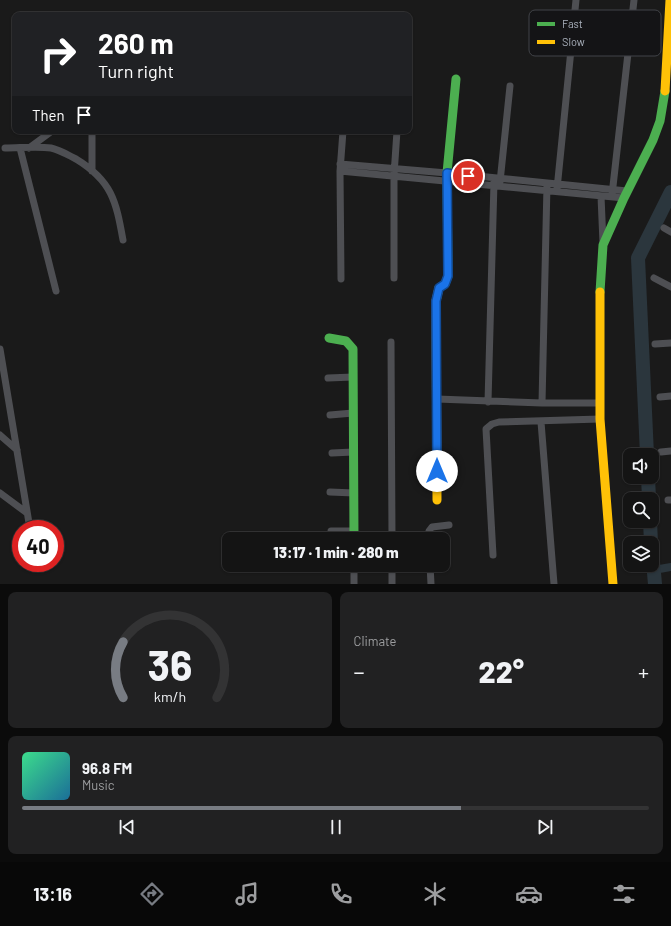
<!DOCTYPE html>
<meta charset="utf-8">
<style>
body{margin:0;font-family:Barlow,sans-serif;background:#212122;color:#f1f3f6;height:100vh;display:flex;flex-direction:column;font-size:15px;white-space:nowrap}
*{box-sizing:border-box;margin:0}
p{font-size:13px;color:#9d9ea0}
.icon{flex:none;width:22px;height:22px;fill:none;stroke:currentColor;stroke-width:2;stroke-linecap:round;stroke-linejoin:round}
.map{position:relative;height:584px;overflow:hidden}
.sheet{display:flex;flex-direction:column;gap:8px;padding:8px;background:#0b0b0b;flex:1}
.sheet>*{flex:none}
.hud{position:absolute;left:12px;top:12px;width:400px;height:122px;border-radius:8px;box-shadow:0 1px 3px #0004,0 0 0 1px #333334;background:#202124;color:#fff;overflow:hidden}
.tools{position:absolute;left:623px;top:448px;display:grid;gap:8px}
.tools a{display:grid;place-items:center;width:36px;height:36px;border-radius:8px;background:#141414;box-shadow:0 1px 3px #0004,0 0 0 1px #333334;font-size:20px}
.speed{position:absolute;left:12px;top:520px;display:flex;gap:8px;font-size:20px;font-weight:700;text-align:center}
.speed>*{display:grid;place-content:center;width:52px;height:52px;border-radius:50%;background:#141414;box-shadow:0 1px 3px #0004,0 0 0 1px #333334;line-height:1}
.speed .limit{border:6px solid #d22;background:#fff;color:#111}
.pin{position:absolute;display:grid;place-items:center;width:34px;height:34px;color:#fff;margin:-17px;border:2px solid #fff;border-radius:50%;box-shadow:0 1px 4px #0007}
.me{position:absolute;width:44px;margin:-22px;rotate:0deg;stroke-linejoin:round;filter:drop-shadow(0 0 3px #0008)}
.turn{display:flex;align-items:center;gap:14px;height:84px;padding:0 20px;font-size:18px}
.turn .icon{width:52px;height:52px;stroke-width:2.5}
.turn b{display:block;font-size:28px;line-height:34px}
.then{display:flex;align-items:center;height:38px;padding:0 20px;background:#0003;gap:8px;font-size:15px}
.big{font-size:30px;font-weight:800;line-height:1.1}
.sheet .card{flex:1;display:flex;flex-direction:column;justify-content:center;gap:6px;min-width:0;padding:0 14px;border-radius:8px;background:#212122}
.sheet .dial{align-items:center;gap:0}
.dial svg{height:104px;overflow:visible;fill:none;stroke:#333334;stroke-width:7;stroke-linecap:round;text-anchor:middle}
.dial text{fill:#f1f3f6;stroke:none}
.song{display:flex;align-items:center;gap:12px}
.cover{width:48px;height:48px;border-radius:6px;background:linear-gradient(135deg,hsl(150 70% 55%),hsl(200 70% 35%))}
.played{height:4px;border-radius:2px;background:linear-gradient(90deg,#787c83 70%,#333334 70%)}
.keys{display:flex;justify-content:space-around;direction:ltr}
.heat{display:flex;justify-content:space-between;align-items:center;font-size:22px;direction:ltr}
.sheet .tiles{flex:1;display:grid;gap:8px;grid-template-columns:1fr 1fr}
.card:last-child{grid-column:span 2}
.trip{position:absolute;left:222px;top:532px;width:228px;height:40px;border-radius:8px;background:#141414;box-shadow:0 1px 3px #0004,0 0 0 1px #333334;font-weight:800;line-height:40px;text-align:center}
.tab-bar{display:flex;height:64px;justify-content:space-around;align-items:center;background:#080808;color:#9d9ea0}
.tab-bar .icon{width:28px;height:28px}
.tab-bar .current{color:#787c83}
.tab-bar b{font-size:18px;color:#f1f3f6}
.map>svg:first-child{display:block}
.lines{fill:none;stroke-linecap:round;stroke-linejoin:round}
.canal{stroke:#2b363d;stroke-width:8}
.river{stroke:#2b363d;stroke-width:14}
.street{stroke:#4e4f53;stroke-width:7}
.fast{stroke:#4caf50;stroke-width:9}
.slow{stroke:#ffc107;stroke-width:9}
.route-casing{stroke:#114b97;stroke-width:10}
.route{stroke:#1a73e8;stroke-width:7}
.key{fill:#141416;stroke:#414348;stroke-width:1}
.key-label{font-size:11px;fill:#aab1bc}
</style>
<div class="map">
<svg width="671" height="584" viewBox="0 0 671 584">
<rect width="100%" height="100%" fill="#1a1a1a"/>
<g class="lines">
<!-- canal -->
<path class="canal" d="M654 570 671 567"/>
<!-- river -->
<path class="river" d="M647 455 638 258 671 192
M648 477 649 499
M650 521 651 543
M652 551 655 584"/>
<!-- street -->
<path class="street" d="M92 131V171
M5 148C20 148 36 146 51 148 60 150 68 155 76 159 112 181 116 201 123 240
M20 148 56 291
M29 148 52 131
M340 164 447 173 627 191
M340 171 624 198
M500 182 510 86
M557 189 576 0
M612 195 634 0
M601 196 603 243
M664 228 671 232
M394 278V175L397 131
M654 278 671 287
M341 279 340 171 343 131
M391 342 392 539
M655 344 671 343
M0 349 30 529
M328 378 353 377
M660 397 671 396
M437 399 542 403H600
M488 402 494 182
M542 403 547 185
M330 415 353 413
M541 422 554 584
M0 435 17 450
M661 452 671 451
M332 453 353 452
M330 492 354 493
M0 493 27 513
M668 500H671
M331 531H354
M430 539 429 531 432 527 449 525
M493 555 486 429 492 424 499 422 600 419
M354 565V584
M392 565V584
M430 565 431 584
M330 569 354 568"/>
<!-- fast -->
<path class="fast" d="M439 288 445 284 448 276 447 173 456 79
M600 292 603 245 624 198 653 140 660 121 665 91
M329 338 346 341 353 349 354 539"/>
<!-- slow -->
<path class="slow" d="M665 91 670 0
M600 292V419L613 584
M437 500 436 301 439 288"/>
</g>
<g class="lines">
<!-- route casing -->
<g class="route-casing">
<path id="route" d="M437 471 436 301 439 288 445 284 448 276 447 173 468 176"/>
</g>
<!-- route -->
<use href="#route" class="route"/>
</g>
<!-- legend -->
<rect x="529" y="10" width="132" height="46" rx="6" class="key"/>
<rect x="537" y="22" width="18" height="4" fill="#4caf50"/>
<rect x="537" y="40" width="18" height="4" fill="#ffc107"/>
<g class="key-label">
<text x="562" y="28">Fast</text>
<text x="562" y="46">Slow</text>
</g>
</svg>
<div class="tools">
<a><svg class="icon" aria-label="sound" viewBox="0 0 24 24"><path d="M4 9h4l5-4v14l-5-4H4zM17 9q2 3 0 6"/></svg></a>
<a><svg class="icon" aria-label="search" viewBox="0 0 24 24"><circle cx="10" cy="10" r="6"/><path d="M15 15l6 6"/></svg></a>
<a><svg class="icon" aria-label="layers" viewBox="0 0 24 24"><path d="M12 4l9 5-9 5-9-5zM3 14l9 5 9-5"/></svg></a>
</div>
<div class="speed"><div class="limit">40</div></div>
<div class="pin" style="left:468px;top:176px;background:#d93025"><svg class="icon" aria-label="arrive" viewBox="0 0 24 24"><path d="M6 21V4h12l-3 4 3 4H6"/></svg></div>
<svg class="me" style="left:437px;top:471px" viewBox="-20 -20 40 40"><circle r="19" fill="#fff"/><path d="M0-13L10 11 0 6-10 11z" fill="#1a73e8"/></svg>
<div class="trip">13:17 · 1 min · 280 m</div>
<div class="hud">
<div class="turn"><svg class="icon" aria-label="right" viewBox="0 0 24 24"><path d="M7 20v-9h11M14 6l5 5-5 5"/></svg><div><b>260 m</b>Turn right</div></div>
<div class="then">Then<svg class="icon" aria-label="arrive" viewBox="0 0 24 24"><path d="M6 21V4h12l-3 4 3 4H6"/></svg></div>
</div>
</div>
<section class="sheet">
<div class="tiles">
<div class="card dial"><svg viewBox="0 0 100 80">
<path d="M14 69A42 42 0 1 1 86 69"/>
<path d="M14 69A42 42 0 0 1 14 26" stroke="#787c83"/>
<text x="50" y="56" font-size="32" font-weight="700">36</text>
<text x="50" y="72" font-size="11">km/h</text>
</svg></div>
<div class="card"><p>Climate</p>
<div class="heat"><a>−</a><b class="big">22°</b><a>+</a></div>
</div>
<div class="card">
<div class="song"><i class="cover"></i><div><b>96.8 FM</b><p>Music</p></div></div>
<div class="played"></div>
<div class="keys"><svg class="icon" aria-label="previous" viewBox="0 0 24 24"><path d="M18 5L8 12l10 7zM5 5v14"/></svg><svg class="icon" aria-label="pause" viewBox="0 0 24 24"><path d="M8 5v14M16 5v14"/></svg><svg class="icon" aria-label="next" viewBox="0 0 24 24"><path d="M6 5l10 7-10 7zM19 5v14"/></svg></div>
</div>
</div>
</section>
<nav class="tab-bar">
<b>13:16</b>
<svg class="icon current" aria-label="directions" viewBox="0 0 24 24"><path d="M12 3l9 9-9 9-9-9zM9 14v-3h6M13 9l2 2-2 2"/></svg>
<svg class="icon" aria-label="music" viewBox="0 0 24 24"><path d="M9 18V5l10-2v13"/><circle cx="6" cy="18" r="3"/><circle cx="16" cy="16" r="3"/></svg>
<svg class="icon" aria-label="phone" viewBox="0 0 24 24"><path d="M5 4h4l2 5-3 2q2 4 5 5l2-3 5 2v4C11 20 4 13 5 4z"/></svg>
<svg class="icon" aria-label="climate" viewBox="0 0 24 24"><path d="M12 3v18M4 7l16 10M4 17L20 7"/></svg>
<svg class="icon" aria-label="car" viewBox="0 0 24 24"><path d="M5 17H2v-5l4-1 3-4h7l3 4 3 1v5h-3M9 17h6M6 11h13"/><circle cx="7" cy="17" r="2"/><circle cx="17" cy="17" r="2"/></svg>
<svg class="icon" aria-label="filters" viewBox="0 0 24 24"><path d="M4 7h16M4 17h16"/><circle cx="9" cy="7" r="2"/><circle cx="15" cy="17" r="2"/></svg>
</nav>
